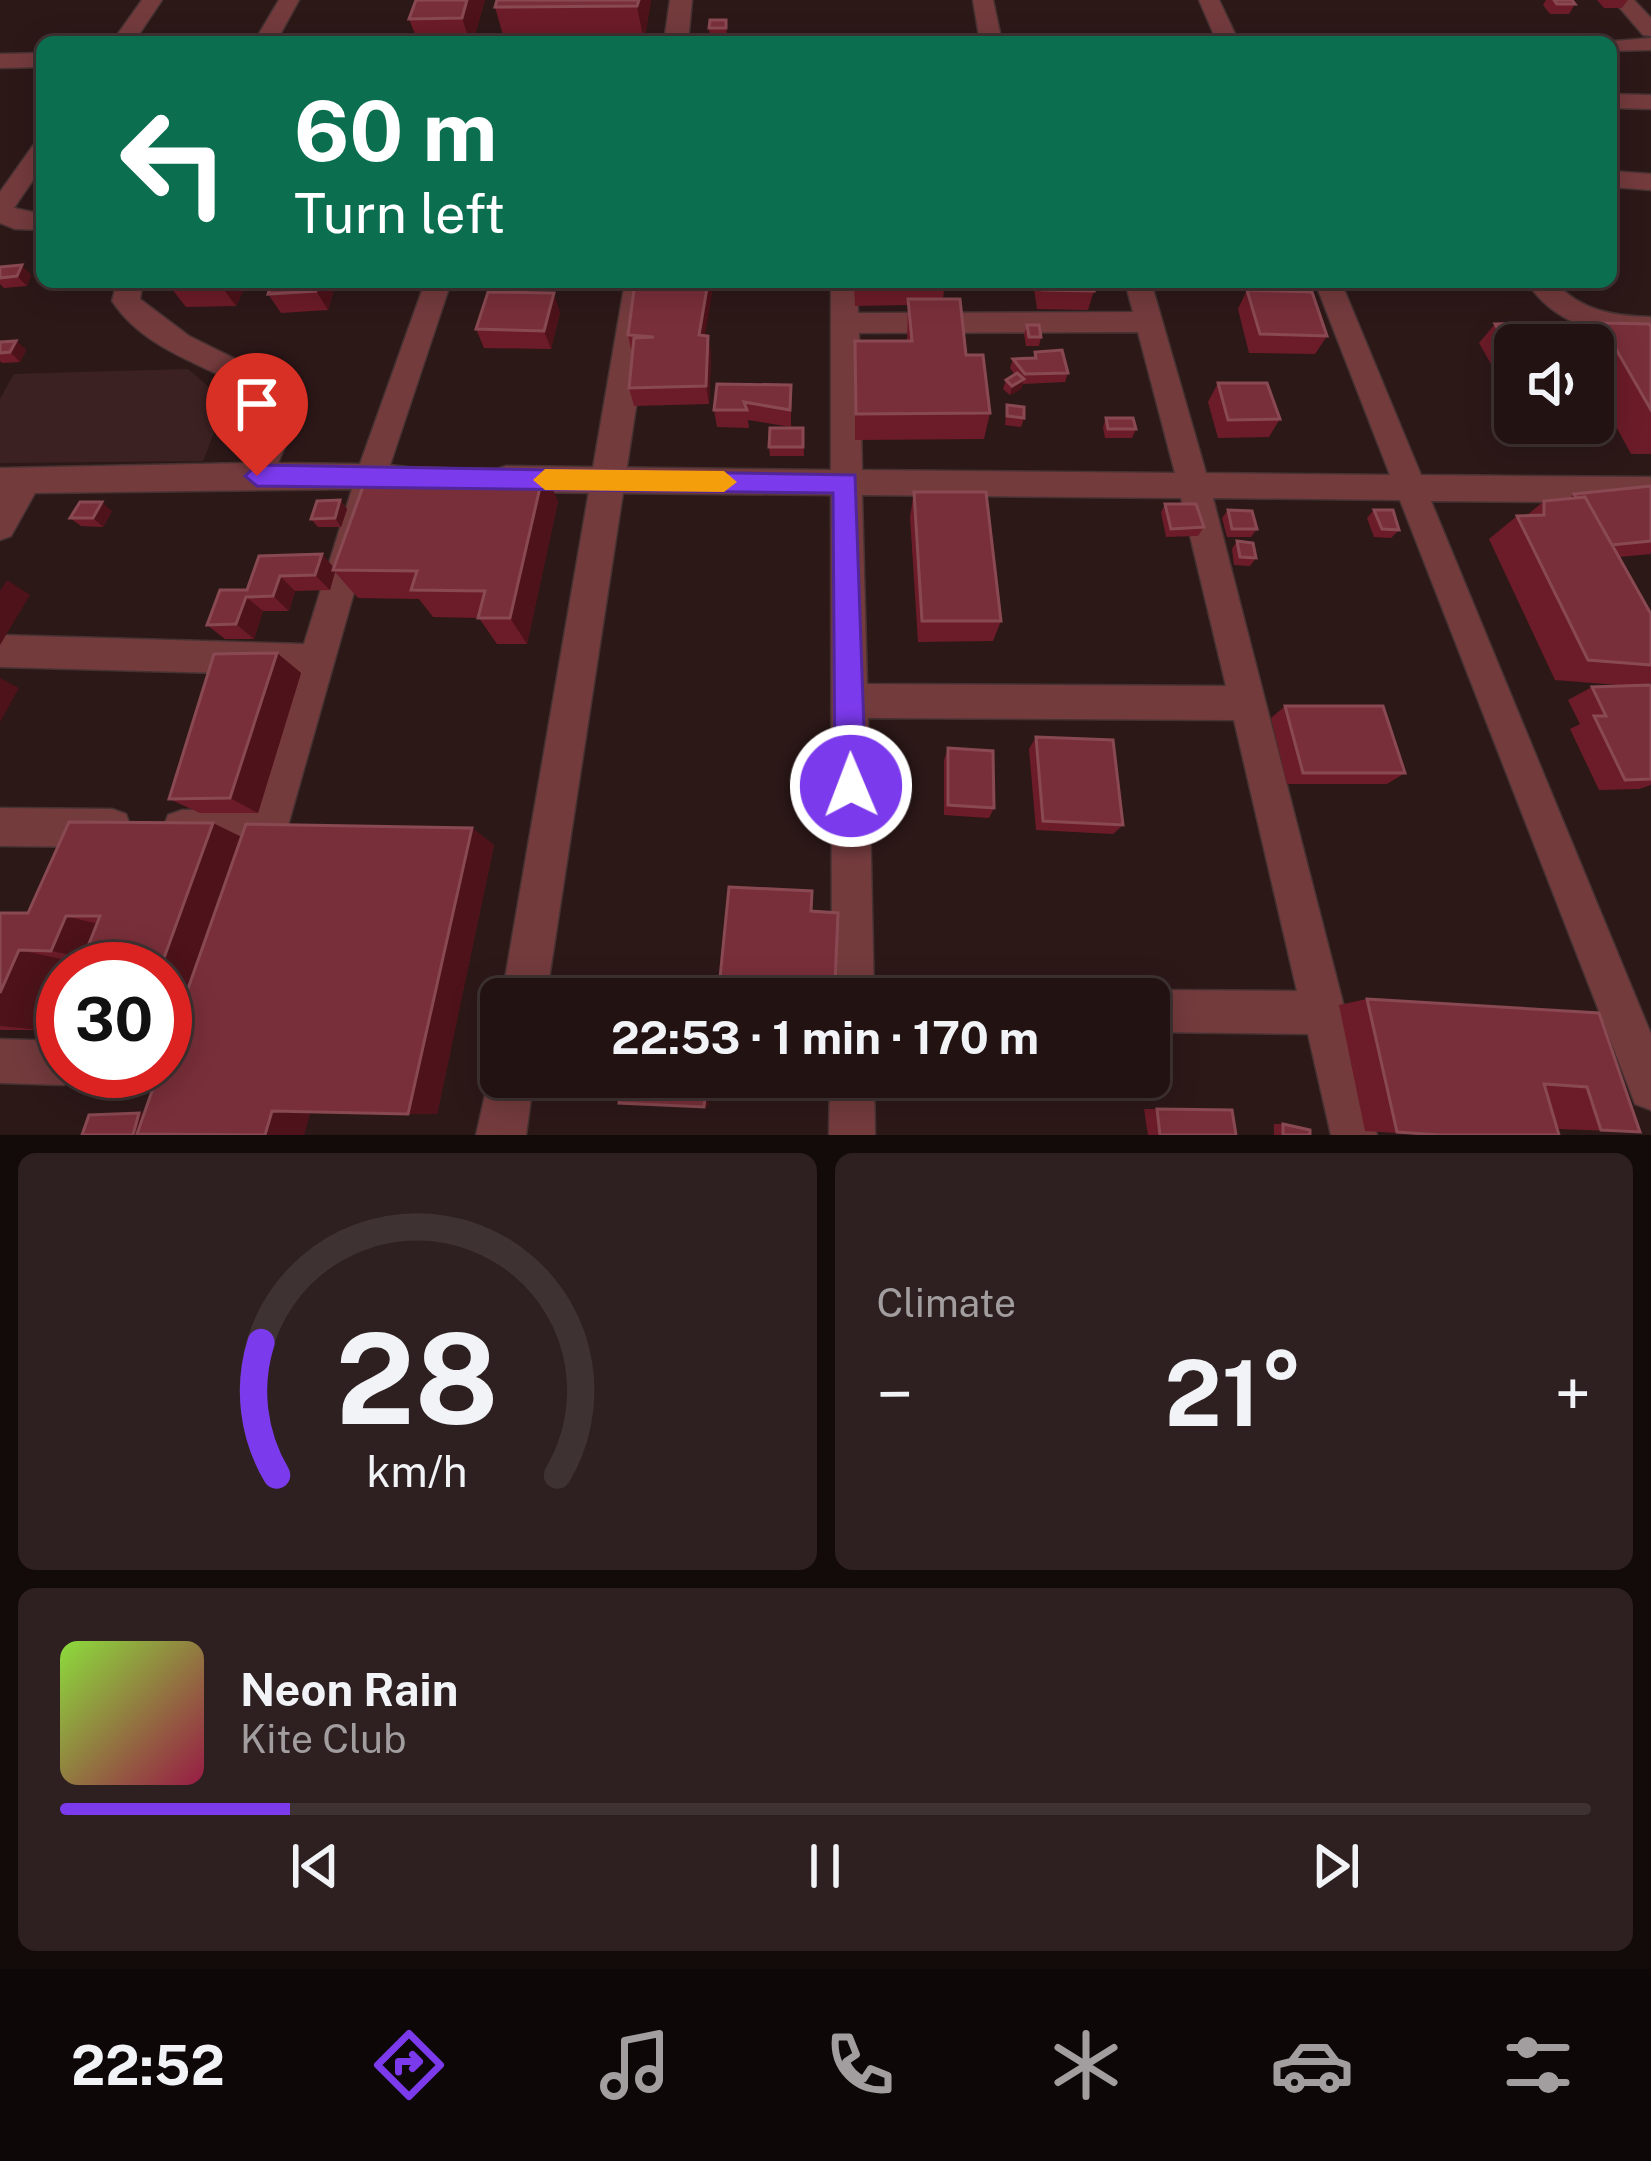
<!DOCTYPE html>
<meta charset="utf-8">
<style>
body{margin:0;font-family:"Public Sans",sans-serif;background:#2e2020;color:#f1f3f6;height:100vh;display:flex;flex-direction:column;font-size:45px;white-space:nowrap}
*{box-sizing:border-box;margin:0}
p{font-size:39px;color:#a29e9f}
.icon{flex:none;width:66px;height:66px;fill:none;stroke:currentColor;stroke-width:2;stroke-linecap:round;stroke-linejoin:round}
.map{position:relative;height:1135px;overflow:hidden}
.sheet{display:flex;flex-direction:column;gap:18px;padding:18px;background:#130a0a;flex:1}
.sheet>*{flex:none}
.guide{position:absolute;left:36px;top:36px;width:1581px;height:252px;border-radius:18px;box-shadow:0 6px 30px #0003,0 0 0 3px #3f3232;background:#0b6e4f;color:#fff;overflow:hidden}
.fabs{position:absolute;left:1494px;top:324px;display:grid;gap:24px}
.fabs a{display:grid;place-items:center;width:120px;height:120px;border-radius:18px;background:#221212;box-shadow:0 6px 30px #0003,0 0 0 3px #3f3232;font-size:60px}
.speed{position:absolute;left:36px;top:942px;display:flex;gap:24px;font-size:60px;font-weight:700;text-align:center}
.speed>*{display:grid;place-content:center;width:156px;height:156px;border-radius:50%;background:#221212;box-shadow:0 6px 30px #0003,0 0 0 3px #3f3232;line-height:1}
.speed .limit{border:18px solid #d22;background:#fff;color:#111}
.pin{position:absolute;display:grid;place-items:center;width:102px;height:102px;color:#fff;margin:-123px -51px;border-radius:50% 50% 50% 0;rotate:-45deg;box-shadow:0 0 12px #0007}
.pin .icon{rotate:45deg}
.me{position:absolute;width:132px;margin:-66px;rotate:359deg;stroke-linejoin:round;filter:drop-shadow(0 0 9px #0008)}
.turn{display:flex;align-items:center;gap:42px;height:252px;padding:0 60px;font-size:54px}
.turn .icon{width:156px;height:156px;stroke-width:2.5}
.turn b{display:block;font-size:84px;line-height:102px}
.big{font-size:90px;font-weight:700;line-height:1.1}
.sheet .tile{flex:1;display:flex;flex-direction:column;justify-content:center;gap:18px;min-width:0;padding:0 42px;border-radius:18px;background:#2e2020}
.sheet .dial{align-items:center;gap:0}
.dial svg{height:312px;overflow:visible;fill:none;stroke:#3f3232;stroke-width:7;stroke-linecap:round;text-anchor:middle}
.dial text{fill:#f1f3f6;stroke:none}
.song{display:flex;align-items:center;gap:36px}
.cover{width:144px;height:144px;border-radius:18px;background:linear-gradient(135deg,hsl(90 70% 55%),hsl(340 70% 35%))}
.played{height:12px;border-radius:6px;background:linear-gradient(90deg,#7c3aed 15%,#3f3232 15%)}
.keys{display:flex;justify-content:space-around;direction:ltr}
.heat{display:flex;justify-content:space-between;align-items:center;font-size:66px;direction:ltr}
.sheet .tiles{flex:1;display:grid;gap:18px;grid-template-columns:1fr 1fr}
.tile:last-child{grid-column:span 2}
.trip{position:absolute;left:480px;top:978px;width:690px;height:120px;border-radius:18px;background:#221212;box-shadow:0 6px 30px #0003,0 0 0 3px #3f3232;font-weight:700;line-height:120px;text-align:center}
.dock{display:flex;height:192px;justify-content:space-around;align-items:center;background:#0e0707;color:#a29e9f}
.dock .icon{width:84px;height:84px}
.dock .active{color:#7c3aed}
.dock b{font-size:54px;color:#f1f3f6}
.map>svg:first-child{display:block}
.built{fill:#3c2122}
.lines{fill:none;stroke-linecap:round;stroke-linejoin:round}
.minor-casing{stroke:#463232;stroke-width:3}
.tertiary-casing{stroke:#463232;stroke-width:3}
.minor{fill:#743b3d;fill-rule:evenodd}
.tertiary{fill:#743b3d;fill-rule:evenodd}
.wall{fill:#6c1c28}
.shaded-wall{fill:#4d121a}
.building{fill:#792f3a;stroke:#894952;stroke-width:3}
.route{fill:#7c3aed;stroke:#51269a;stroke-width:3}
.slow{fill:#f59e0b}
</style>
<div class="map">
<svg width="1651" height="1135" viewBox="0 0 1651 1135">
<rect width="100%" height="100%" fill="#2d1818"/>
<!-- built -->
<path class="built" d="M188 369 226 402 203 461 0 463V399L14 374Z"/>
<g class="lines">
<!-- minor casing -->
<g class="minor-casing">
<path id="minor" d="M142 0H162L134 42H112Z
M279 0H299L276 42H254Z
M973 0H993L1002 42H980Z
M1199 0H1219L1239 42H1217Z
M1613 0H1634L1651 18V36L1643 35Z
M1651 38V50L1611 51V42H1602Z
M42 53V67L0 68V54Z
M1611 94 1651 95V109L1611 108Z
M42 142V167L14 208 42 214V230L15 229 0 223V192L34 144Z
M1611 171 1651 174V190L1611 187Z
M117 282H143L140 299 189 336 288 385 294 426 278 463 360 464 425 282H451L390 465 423 469 428 478 423 487 383 490 287 829 270 878 256 884 242 878 236 864 241 848H182L168 843 163 829 168 815 182 810H253L294 675 0 667V635L304 644 352 489 35 493 11 536 0 540V468L247 463 264 426V398C214 367 146 353 112 301Z
M831 282H857L858 313 1133 312 1125 282H1151L1206 473 1390 475 1315 282H1341L1421 475 1651 477V503L1431 501 1651 1034V1110L1635 1104 1629 1088 1400 500 1213 498 1377 1135H1331L1308 1034 1149 1032V999H1133L1149 990 1297 991 1234 720 868 718 874 999H832L831 495 506 492 495 488 490 479 495 470 506 466 831 470ZM1138 332 1175 473 862 470 859 333ZM862 495 1181 498 1226 686 867 684Z
M1527 282H1555C1581 311 1614 316 1651 317V337C1602 336 1554 325 1527 282Z
M0 808 112 809 126 814 131 828 126 842 112 847 0 846Z
M0 1039 63 1041V1071H82L79 1079 63 1085 0 1083Z
M830 1077H874L875 1135H829Z"/>
</g>
<!-- tertiary casing -->
<g class="tertiary-casing">
<path id="tertiary" d="M670 0H692L688 42H664Z
M625 282H655L546 999 501 1002Z
M501 1057V1077H534L526 1135H476L493 1060Z"/>
</g>
<!-- minor -->
<use href="#minor" class="minor"/>
<!-- tertiary -->
<use href="#tertiary" class="tertiary"/>
</g>
<!-- wall -->
<path class="wall" d="M485 0 473 42H418L409 19Z
M651 0 644 42H505L495 7Z
M1546 0H1572L1575 4 1569 14H1550L1543 5Z
M1597 0H1628L1622 8H1604Z
M726 20 727 38H710L709 28Z
M0 267 31 275 27 286 4 288 0 284Z
M175 282H247L236 306 186 307 171 288Z
M336 282 328 310 281 313 268 294Z
M854 282H945L943 299 990 413 984 439 855 440V341H907L908 305 855 306Z
M1033 282H1092L1094 291 1088 310 1037 309Z
M1247 290 1327 336 1315 354 1249 353 1238 309Z
M560 312 551 349 484 348 476 329Z
M1601 323 1651 327V454H1631L1593 384V345H1580Z
M1495 324 1515 345V371H1495L1479 343Z
M1027 325 1041 337 1039 346H1026L1024 334Z
M628 335 708 336 711 354 709 404 634 406 629 388 632 354Z
M16 341 26 350 20 362 2 363 0 361V342Z
M1035 352 1068 373 1065 382 1023 384 1021 389 1010 395 1003 389 1006 380 1015 375 1010 368 1013 359 1033 358Z
M1218 383 1280 419 1269 437 1218 438 1208 402Z
M791 385V427L748 420 749 428 717 427 714 410Z
M1007 405 1024 418 1021 427 1005 425Z
M1106 418 1136 429 1132 438H1105L1103 427Z
M803 428 804 456H770L769 447Z
M1651 486V554L1619 557 1651 614V683L1646 685H1651V785L1639 789 1599 790 1570 729 1580 724 1568 700 1592 687 1631 686 1555 680 1489 539 1517 516H1526L1544 501 1568 499 1574 494Z
M914 492 1001 621 993 641 918 642 910 517Z
M340 500 347 509 341 527H318L311 519Z
M558 501 527 644H497L479 618 433 617 419 599 358 598 335 572 330 590 295 591 289 611H263L254 639H225L207 625 247 590 259 556 334 567Z
M1165 504 1204 527 1198 536 1166 537 1161 513Z
M1228 510 1257 529 1251 537H1227L1222 518Z
M1374 510 1399 530 1391 538 1374 537 1367 518Z
M112 511 103 527 81 526 70 518Z
M1237 541 1256 558 1250 566 1234 565 1232 549Z
M277 653 301 673 258 813H200L169 799Z
M1285 706 1405 773 1387 784H1287L1271 718Z
M1036 737 1123 825 1113 834 1036 830 1029 749Z
M948 748 994 808 989 818 944 815V760Z
M472 828 494 845 437 1114 310 1112 304 1135H82L144 1113 175 1027H165V969L71 961 67 969H63V980L42 1030H0V913H28L242 837Z
M812 911 838 913 835 988 724 983 720 978Z
M1367 999 1599 1013 1640 1132 1558 1129 1426 1135 1365 1131 1339 1005Z
M1144 1109H1157L1236 1135H1148Z
M1274 1124H1283L1310 1135H1274Z"/>
<!-- shaded-wall -->
<path class="shaded-wall" d="M467 0H485L473 42H470L462 18Z
M639 0H651L644 42 637 6Z
M22 265 31 275 27 286 17 276Z
M225 282H247L236 306 222 287Z
M319 282H336L328 310 316 291Z
M708 282H714L702 353 699 335Z
M554 293 560 312 551 349 544 331Z
M708 336 711 354 709 404 706 386Z
M16 341 26 350 20 362 10 352Z
M1024 379 1021 389 1010 395 1012 386Z
M544 470 558 501 527 644 510 618Z
M340 500 347 509 341 527 335 518Z
M102 502 112 511 103 527 93 518Z
M322 554 336 570H333L335 572 330 590 315 575Z
M280 576 295 591 289 611 273 596Z
M7 580 30 595 0 645V591Z
M246 597 263 611 254 639 236 624Z
M277 653 301 673 258 813 230 798Z
M0 678 19 688 0 722Z
M213 823 250 841 187 1027 165 1024V969H160Z
M472 828 494 845 437 1114H408Z
M66 916 114 928 101 961 51 951Z
M19 950 71 961 67 969H63V980L42 1030 0 1026V993Z
M707 1077H711L708 1107H704Z
M272 1111H311L304 1135H265Z
M139 1113H153L146 1135H133Z"/>
<!-- building -->
<path class="building" d="M416 0H467L462 18 409 19Z
M497 0H639L637 6 495 7Z
M1554 0H1572L1575 4H1557Z
M710 20H726V28H709Z
M22 265 17 276 0 278V267Z
M175 282H225L222 287 171 288Z
M272 282H319L316 291 268 294Z
M635 282H708L699 335 708 336 706 386 629 388 634 338 654 337 628 335Z
M855 282H945V286H856Z
M1041 282H1092L1094 291 1042 290Z
M1247 290 1312 292 1327 336 1260 334Z
M488 292 554 293 544 331 476 329Z
M908 299H960L966 355H983L990 413 856 414 855 341H912Z
M1541 323 1554 345H1515V353H1511L1495 324Z
M1601 323 1649 324 1651 327V410Z
M1027 325H1039L1041 337H1029Z
M16 341 10 352 0 353V342Z
M1062 350 1068 373 1025 374 1013 359 1036 358 1035 352Z
M1017 373 1024 379 1012 386 1006 380Z
M1218 383H1267L1280 419 1228 420Z
M717 384 791 385 790 410 744 402 747 410H714Z
M1007 405 1024 407V418L1007 416Z
M1106 418H1133L1136 429H1108Z
M770 428H803V447H769Z
M370 467 544 470 510 618H478L485 591 411 590 417 571 333 570Z
M1651 486V541L1612 545 1585 497 1576 498 1574 494Z
M914 492H986L1001 621H922Z
M1585 497 1651 614V665L1588 660 1517 516 1544 515V501Z
M340 500 335 518 311 519 317 501Z
M80 502H102L93 518H70Z
M1165 504H1196L1204 527 1171 529Z
M1228 510 1252 511 1257 529H1232Z
M1374 510H1393L1399 530 1382 529Z
M1237 541 1253 543 1256 558 1240 557Z
M322 554 315 575 280 576 273 596 246 597 236 624 207 625 220 590H247L259 556Z
M277 653 230 798 169 799 214 654Z
M1651 685V779L1625 780 1594 716H1606L1592 687Z
M1285 706H1383L1405 773H1303Z
M1036 737 1113 740 1123 825 1043 821Z
M948 748 993 751 994 808 948 805Z
M69 822 213 823 160 969H79L100 916H66L51 951 19 950 0 993V913H28Z
M246 824 472 828 408 1114 272 1111 265 1135 137 1134 159 1071H165V1054Z
M729 887 812 891 811 911 838 913 835 984 720 978Z
M1367 999 1599 1013 1640 1132 1601 1130 1587 1087 1544 1084 1559 1135H1440L1397 1132Z
M623 1077H707L704 1107 619 1103Z
M1157 1109 1232 1110 1236 1135H1160Z
M139 1113 133 1135H82L89 1115Z
M1283 1124 1310 1130V1135H1283Z"/>
<!-- route -->
<path class="route" d="M257 465 855 475 866 786 862 797 851 802 840 797 835 786 833 493 257 486 245 476Z"/>
<!-- slow -->
<path class="slow" d="M545 469 724 471 737 482 724 492 545 490 533 480Z"/>
</svg>
<div class="fabs">
<a><svg class="icon" aria-label="sound" viewBox="0 0 24 24"><path d="M4 9h4l5-4v14l-5-4H4zM17 9q2 3 0 6"/></svg></a>
</div>
<div class="speed"><div class="limit">30</div></div>
<div class="pin" style="left:257px;top:476px;background:#d93025"><svg class="icon" aria-label="arrive" viewBox="0 0 24 24"><path d="M6 21V4h12l-3 4 3 4H6"/></svg></div>
<svg class="me" style="left:851px;top:786px" viewBox="-20 -20 40 40"><circle r="17" fill="#7c3aed" stroke="#fff" stroke-width="3"/><path d="M0-11L8 9 0 5-8 9z" fill="#fff"/></svg>
<div class="trip">22:53 · 1 min · 170 m</div>
<div class="guide">
<div class="turn"><svg class="icon" aria-label="left" viewBox="0 0 24 24"><path d="M17 20v-9H6M10 6l-5 5 5 5"/></svg><div><b>60 m</b>Turn left</div></div>
</div>
</div>
<section class="sheet">
<div class="tiles">
<div class="tile dial"><svg viewBox="0 0 100 80">
<path d="M14 69A42 42 0 1 1 86 69"/>
<path d="M14 69A42 42 0 0 1 10 35" stroke="#7c3aed"/>
<text x="50" y="56" font-size="32" font-weight="700">28</text>
<text x="50" y="72" font-size="11">km/h</text>
</svg></div>
<div class="tile"><p>Climate</p>
<div class="heat"><a>−</a><b class="big">21°</b><a>+</a></div>
</div>
<div class="tile">
<div class="song"><i class="cover"></i><div><b>Neon Rain</b><p>Kite Club</p></div></div>
<div class="played"></div>
<div class="keys"><svg class="icon" aria-label="previous" viewBox="0 0 24 24"><path d="M18 5L8 12l10 7zM5 5v14"/></svg><svg class="icon" aria-label="pause" viewBox="0 0 24 24"><path d="M8 5v14M16 5v14"/></svg><svg class="icon" aria-label="next" viewBox="0 0 24 24"><path d="M6 5l10 7-10 7zM19 5v14"/></svg></div>
</div>
</div>
</section>
<nav class="dock">
<b>22:52</b>
<svg class="icon active" aria-label="directions" viewBox="0 0 24 24"><path d="M12 3l9 9-9 9-9-9zM9 14v-3h6M13 9l2 2-2 2"/></svg>
<svg class="icon" aria-label="music" viewBox="0 0 24 24"><path d="M9 18V5l10-2v13"/><circle cx="6" cy="18" r="3"/><circle cx="16" cy="16" r="3"/></svg>
<svg class="icon" aria-label="phone" viewBox="0 0 24 24"><path d="M5 4h4l2 5-3 2q2 4 5 5l2-3 5 2v4C11 20 4 13 5 4z"/></svg>
<svg class="icon" aria-label="climate" viewBox="0 0 24 24"><path d="M12 3v18M4 7l16 10M4 17L20 7"/></svg>
<svg class="icon" aria-label="car" viewBox="0 0 24 24"><path d="M5 17H2v-5l4-1 3-4h7l3 4 3 1v5h-3M9 17h6M6 11h13"/><circle cx="7" cy="17" r="2"/><circle cx="17" cy="17" r="2"/></svg>
<svg class="icon" aria-label="filters" viewBox="0 0 24 24"><path d="M4 7h16M4 17h16"/><circle cx="9" cy="7" r="2"/><circle cx="15" cy="17" r="2"/></svg>
</nav>
